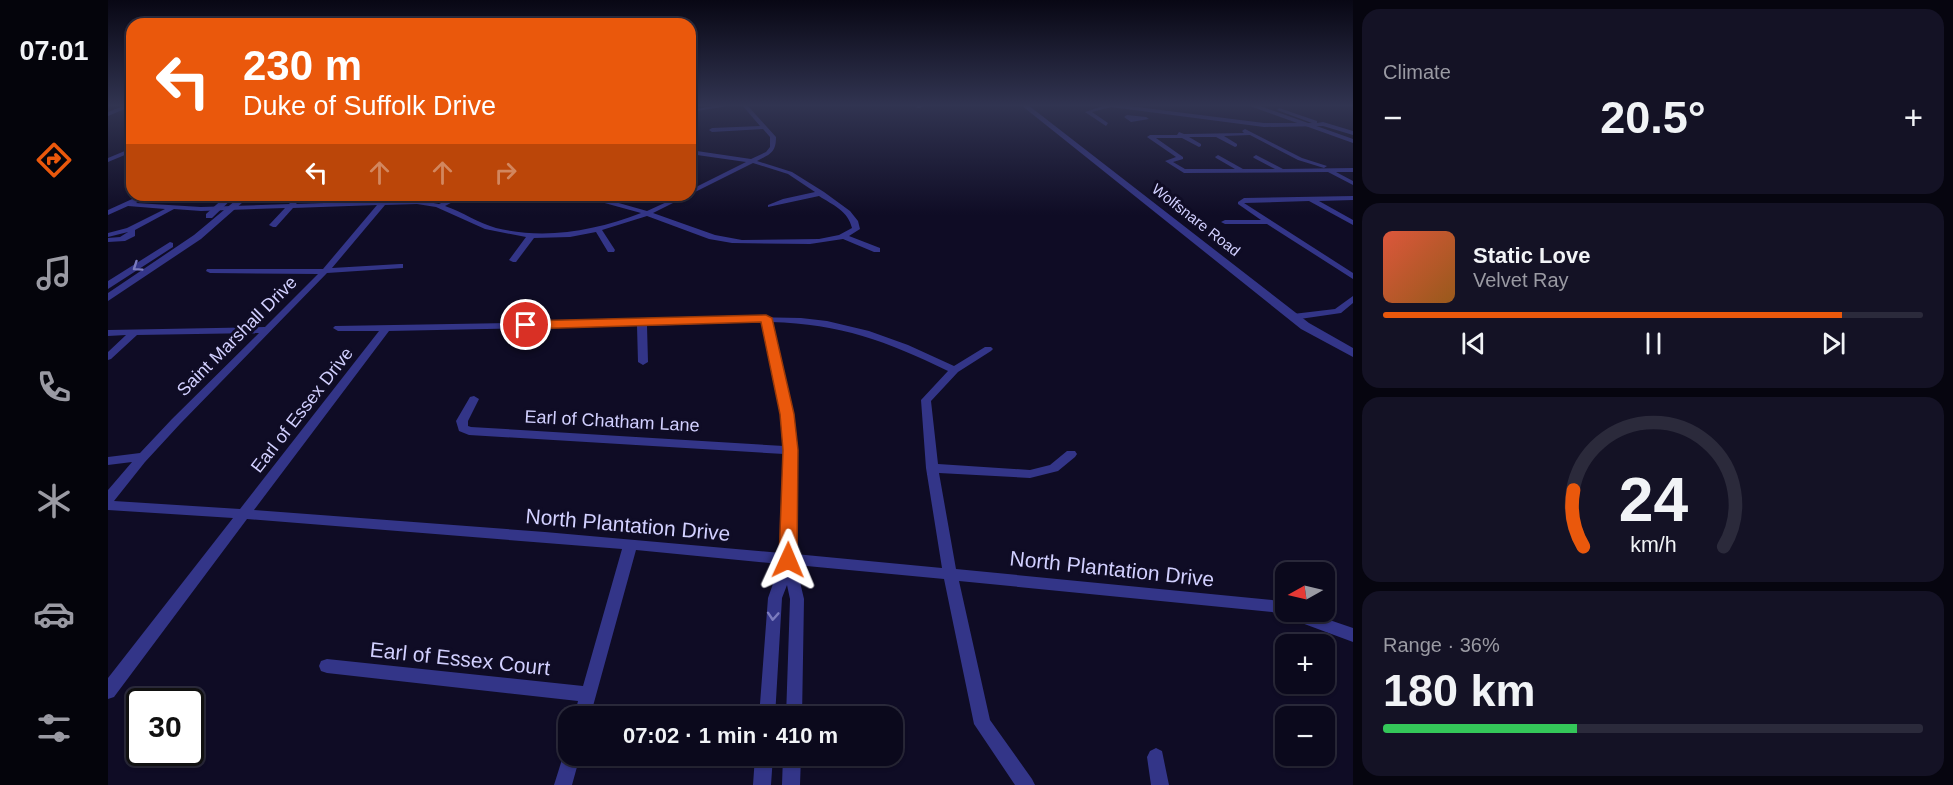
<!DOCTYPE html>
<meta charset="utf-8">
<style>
body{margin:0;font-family:Arial,sans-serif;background:#141225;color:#f1f3f6;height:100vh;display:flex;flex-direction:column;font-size:22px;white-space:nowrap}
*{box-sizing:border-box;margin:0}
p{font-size:20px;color:#9a9aa3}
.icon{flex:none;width:33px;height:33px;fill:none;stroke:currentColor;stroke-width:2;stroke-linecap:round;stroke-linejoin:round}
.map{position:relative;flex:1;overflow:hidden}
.side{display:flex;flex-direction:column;gap:9px;padding:9px;background:#06050f;width:600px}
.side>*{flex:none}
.hud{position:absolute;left:18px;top:18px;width:570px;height:183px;border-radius:18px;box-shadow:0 2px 4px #0004,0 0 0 2px #2b2a3b;background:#ea580c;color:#fff;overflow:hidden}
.needle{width:39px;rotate:262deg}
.tools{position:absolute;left:1167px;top:562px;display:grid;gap:12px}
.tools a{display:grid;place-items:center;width:60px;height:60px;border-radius:12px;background:#0b091c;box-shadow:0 2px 4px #0004,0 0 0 2px #2b2a3b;font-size:30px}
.speed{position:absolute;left:18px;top:688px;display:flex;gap:12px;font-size:30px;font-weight:700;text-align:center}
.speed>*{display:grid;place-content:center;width:78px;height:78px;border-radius:50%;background:#0b091c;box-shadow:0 2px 4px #0004,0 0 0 2px #2b2a3b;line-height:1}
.speed .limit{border:3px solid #111;border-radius:9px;background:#fff;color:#111}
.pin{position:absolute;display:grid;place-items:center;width:51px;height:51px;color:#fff;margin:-26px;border:3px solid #fff;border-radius:50%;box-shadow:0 2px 6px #0007}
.me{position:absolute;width:66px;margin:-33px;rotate:1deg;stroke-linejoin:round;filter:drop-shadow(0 0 4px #0008)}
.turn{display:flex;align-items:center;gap:21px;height:126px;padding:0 18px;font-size:27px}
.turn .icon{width:78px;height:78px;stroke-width:2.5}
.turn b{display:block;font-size:42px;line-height:51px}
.lanes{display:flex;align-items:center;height:57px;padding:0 18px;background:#0003;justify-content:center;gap:30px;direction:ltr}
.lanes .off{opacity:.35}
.big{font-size:45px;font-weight:700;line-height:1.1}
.side .card{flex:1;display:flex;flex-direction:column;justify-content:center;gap:9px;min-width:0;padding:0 21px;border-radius:18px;background:#141225}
.side .dial{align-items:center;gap:0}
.dial svg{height:156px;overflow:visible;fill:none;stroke:#2b2a3b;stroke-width:7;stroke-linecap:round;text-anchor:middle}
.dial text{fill:#f1f3f6;stroke:none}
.song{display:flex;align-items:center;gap:18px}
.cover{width:72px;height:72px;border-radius:9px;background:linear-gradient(135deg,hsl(10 70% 55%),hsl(30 70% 35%))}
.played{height:6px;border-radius:3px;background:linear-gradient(90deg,#ea580c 85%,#2b2a3b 85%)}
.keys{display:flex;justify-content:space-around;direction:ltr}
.heat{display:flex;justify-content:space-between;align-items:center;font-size:33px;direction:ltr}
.charge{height:9px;border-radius:4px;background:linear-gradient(90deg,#34c759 36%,#2b2a3b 0)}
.trip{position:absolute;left:450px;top:706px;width:345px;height:60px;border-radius:18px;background:#0b091c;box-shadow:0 2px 4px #0004,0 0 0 2px #2b2a3b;font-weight:700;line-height:60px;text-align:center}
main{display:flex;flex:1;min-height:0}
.menu{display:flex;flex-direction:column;width:108px;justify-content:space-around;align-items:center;background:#04040b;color:#9a9aa3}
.menu .icon{width:42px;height:42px}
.menu .current{color:#ea580c}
.menu b{font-size:27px;color:#f1f3f6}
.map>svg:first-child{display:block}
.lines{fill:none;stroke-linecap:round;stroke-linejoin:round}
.minor{fill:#333588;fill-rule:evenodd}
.tertiary{fill:#333588;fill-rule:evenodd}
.oneway{stroke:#7b7bbe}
.route{fill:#ea580c;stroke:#983908;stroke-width:1.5}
.labels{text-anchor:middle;stroke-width:6;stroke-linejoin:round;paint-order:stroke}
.far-street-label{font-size:15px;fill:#d2d0ff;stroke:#0f0c25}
.street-label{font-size:18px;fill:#d2d0ff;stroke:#0f0c25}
.near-street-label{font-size:21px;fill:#d2d0ff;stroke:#0f0c25}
</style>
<main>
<nav class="menu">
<b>07:01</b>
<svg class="icon current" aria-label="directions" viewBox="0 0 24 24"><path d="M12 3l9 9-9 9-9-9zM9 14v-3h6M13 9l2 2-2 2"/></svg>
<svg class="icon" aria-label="music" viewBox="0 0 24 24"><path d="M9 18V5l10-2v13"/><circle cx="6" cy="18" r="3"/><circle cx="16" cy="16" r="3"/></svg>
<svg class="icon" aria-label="phone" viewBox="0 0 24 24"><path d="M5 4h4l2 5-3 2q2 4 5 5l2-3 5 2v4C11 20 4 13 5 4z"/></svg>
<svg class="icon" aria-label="climate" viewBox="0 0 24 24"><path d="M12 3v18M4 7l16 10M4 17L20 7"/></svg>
<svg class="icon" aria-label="car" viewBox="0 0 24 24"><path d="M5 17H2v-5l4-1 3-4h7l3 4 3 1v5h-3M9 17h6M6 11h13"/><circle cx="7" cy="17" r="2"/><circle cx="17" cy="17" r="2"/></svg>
<svg class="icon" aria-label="filters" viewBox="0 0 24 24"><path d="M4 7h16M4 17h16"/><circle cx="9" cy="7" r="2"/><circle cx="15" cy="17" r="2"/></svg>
</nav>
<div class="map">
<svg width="1245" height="785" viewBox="0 0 1245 785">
<rect width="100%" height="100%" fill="#0f0c25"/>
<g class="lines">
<!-- minor -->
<path class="minor" d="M18 105 24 106 0 116V112Z
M612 105H626L582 112V110Z
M634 105H639L668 137C668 153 662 154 649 161L684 172 716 192 742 211 750 221 752 229 741 236 772 248V252H766L735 239 702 244 624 243 601 239 539 216 494 230 507 250 506 252H500L488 232 462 237 426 238 408 262H405L401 260 418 237 377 229 328 207 309 204 277 205 224 268 292 264H295V268L219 273 72 424 37 462 6 501 132 509 271 331H230L225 328 227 326 459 322 640 317 693 318 719 321 761 331 800 345 846 366 877 347H883L885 349 883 351 850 372 823 401 830 464 922 470 942 465 959 451H967L969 454 967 457 950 471 922 478 831 473 848 569 1164 600 1178 604V612H1198L1245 628V642L1164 612 851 581 882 720 924 779 927 785H907L866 724 836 579 688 565 696 599 694 717H678L682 599 679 585 674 598 667 717H651L660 598 672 564 528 550 482 717H466L470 701 219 673 213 671 211 666 213 661 219 659 475 686 514 549 139 519 6 697 0 699V678L125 518 0 510V490L24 462 0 465V457L32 453 64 419 151 333 29 335 3 359 0 360V352L18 335 0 336V330L157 327 210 274 102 273 98 271 99 269H215L269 205 185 208 168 227H165L161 225 177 208 93 211 66 209 27 230V236L17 241 0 242V238L12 237 20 232 0 237V233L19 228 57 209 20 206 0 215V210L33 195H41L28 203 93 207 181 204 189 195H196L188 204 273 201 278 195H284L280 201 309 200 331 204 350 195H358L337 206C355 212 370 223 388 228 437 240 486 231 533 213L493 202 454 199 452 198V196L474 195 493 198 539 211 574 195H582V190L638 162 582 154V150L643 159 658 152 662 147V137L655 129 604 132 601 130 604 128 652 126ZM645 163 680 174 707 192 675 199 660 205V207L711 196C725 205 740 211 744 228L731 235 711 239 634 240 607 235 545 213ZM654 322 674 414 676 446 363 427 360 426V421L371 399 366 396 362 397 348 421 351 431 361 435 676 454 673 553 437 532 146 510 281 331 529 326 530 362 535 365 540 362 539 326ZM663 322C733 324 778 341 840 371L813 400 818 468 834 568 687 554 688 450 684 414Z
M811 105H820L810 108 808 107Z
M998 105H1013L1156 123H1204L1169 110 1171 108 1209 121V123L1215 122 1245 131V135L1215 126 1156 127 1003 107 984 112 1000 123 998 126 977 112Z
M1019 115 1038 117 1041 119 1023 122 1016 117Z
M1137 129 1194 158 1219 166 1216 168 1190 160 1142 135 1116 136 1129 144V146L1127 147 1108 137H1081L1093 144V146L1091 147 1074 138H1048L1075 157V159L1065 162 1077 169H1127L1108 158 1107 157 1110 155 1135 169H1167L1146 158 1145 157 1148 155 1175 169 1245 168V172H1228L1245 181V185L1220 172 1076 173 1057 161 1068 157 1039 137 1042 135H1069L1071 132 1076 134 1136 133 1134 131Z
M24 148V152L0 162V158Z
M1245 196V200L1211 201 1245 220V225L1201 201 1136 203 1245 273V279L1159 224H1117L1113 222 1117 220H1153L1130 204V202L1136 198Z
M1245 296V303L1233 313 1185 320 1180 317 1185 314 1227 309Z
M460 748V756H472L464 785H446L457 750Z
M1048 748 1054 751 1061 785H1043L1039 757 1042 751Z
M647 756H665L663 785H645Z
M675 756H693L692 785H674Z"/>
<!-- tertiary -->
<path class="tertiary" d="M913 105H920L1201 323 1245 348V357L1193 329Z
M1139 105H1149L1245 139V143Z
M119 195H128L104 218H98V214Z
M134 195H143L93 239 0 301V293L86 235Z
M62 242 65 243V247L0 289V281Z"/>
</g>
<!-- one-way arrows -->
<defs><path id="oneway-chevron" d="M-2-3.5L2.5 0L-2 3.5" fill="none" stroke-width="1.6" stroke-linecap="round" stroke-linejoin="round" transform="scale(1.5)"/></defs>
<g class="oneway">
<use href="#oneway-chevron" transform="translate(29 267) rotate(146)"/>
<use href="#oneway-chevron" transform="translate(665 616) rotate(94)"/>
</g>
<!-- sky -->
<linearGradient id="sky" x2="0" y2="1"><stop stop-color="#080714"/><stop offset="0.49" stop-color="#313451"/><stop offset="1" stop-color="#313451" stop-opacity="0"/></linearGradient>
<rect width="1245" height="215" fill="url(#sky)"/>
<!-- route -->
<path class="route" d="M658 315 664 318 686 414 690 450 689 560 686 565 680 567 673 565 671 560 675 450 672 414 653 322 418 329 412 325 418 321Z"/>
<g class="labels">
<!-- far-street labels -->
<g class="far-street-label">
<text transform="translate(1088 220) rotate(38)" y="5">Wolfsnare Road</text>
</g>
<!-- street labels -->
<g class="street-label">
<text transform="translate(129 336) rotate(-45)" y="6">Saint Marshall Drive</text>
<text transform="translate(194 410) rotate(-52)" y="6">Earl of Essex Drive</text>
<text transform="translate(504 421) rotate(3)" y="6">Earl of Chatham Lane</text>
</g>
<!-- near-street labels -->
<g class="near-street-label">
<text transform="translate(520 525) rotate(5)" y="7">North Plantation Drive</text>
<text transform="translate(1004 569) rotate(6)" y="7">North Plantation Drive</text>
<text transform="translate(352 659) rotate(6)" y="7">Earl of Essex Court</text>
</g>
</g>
</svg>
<div class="tools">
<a><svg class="needle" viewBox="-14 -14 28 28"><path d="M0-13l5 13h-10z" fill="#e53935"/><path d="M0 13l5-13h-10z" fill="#9a9aa3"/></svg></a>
<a>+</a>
<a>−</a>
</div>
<div class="speed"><div class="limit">30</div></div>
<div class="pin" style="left:418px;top:325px;background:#d93025"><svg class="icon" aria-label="arrive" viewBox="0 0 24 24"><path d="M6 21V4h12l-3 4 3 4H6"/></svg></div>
<svg class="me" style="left:680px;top:560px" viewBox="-20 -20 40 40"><path d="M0-17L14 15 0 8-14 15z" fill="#ea580c" stroke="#fff" stroke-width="4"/></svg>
<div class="trip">07:02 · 1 min · 410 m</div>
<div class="hud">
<div class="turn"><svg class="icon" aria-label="left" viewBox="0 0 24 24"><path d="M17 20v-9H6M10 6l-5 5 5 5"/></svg><div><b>230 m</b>Duke of Suffolk Drive</div></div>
<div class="lanes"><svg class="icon" aria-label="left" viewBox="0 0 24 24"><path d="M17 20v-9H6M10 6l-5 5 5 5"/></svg><svg class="icon off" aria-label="ahead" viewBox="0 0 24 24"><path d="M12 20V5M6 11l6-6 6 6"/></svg><svg class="icon off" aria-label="ahead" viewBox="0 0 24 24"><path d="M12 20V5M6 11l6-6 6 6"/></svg><svg class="icon off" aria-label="right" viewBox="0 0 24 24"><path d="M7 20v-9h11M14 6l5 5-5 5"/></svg></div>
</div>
</div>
<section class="side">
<div class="card"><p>Climate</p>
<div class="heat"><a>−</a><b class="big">20.5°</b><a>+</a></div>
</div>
<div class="card">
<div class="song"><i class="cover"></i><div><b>Static Love</b><p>Velvet Ray</p></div></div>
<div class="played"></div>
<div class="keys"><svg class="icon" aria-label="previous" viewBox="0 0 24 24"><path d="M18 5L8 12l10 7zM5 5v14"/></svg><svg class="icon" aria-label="pause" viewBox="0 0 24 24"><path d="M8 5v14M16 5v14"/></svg><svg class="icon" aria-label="next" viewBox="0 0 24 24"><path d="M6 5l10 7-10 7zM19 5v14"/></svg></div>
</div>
<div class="card dial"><svg viewBox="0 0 100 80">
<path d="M14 69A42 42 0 1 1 86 69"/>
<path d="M14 69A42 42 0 0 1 9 40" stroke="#ea580c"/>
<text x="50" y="56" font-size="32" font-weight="700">24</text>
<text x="50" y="72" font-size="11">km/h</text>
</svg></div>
<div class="card"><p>Range · 36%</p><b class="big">180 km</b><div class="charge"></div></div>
</section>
</main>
